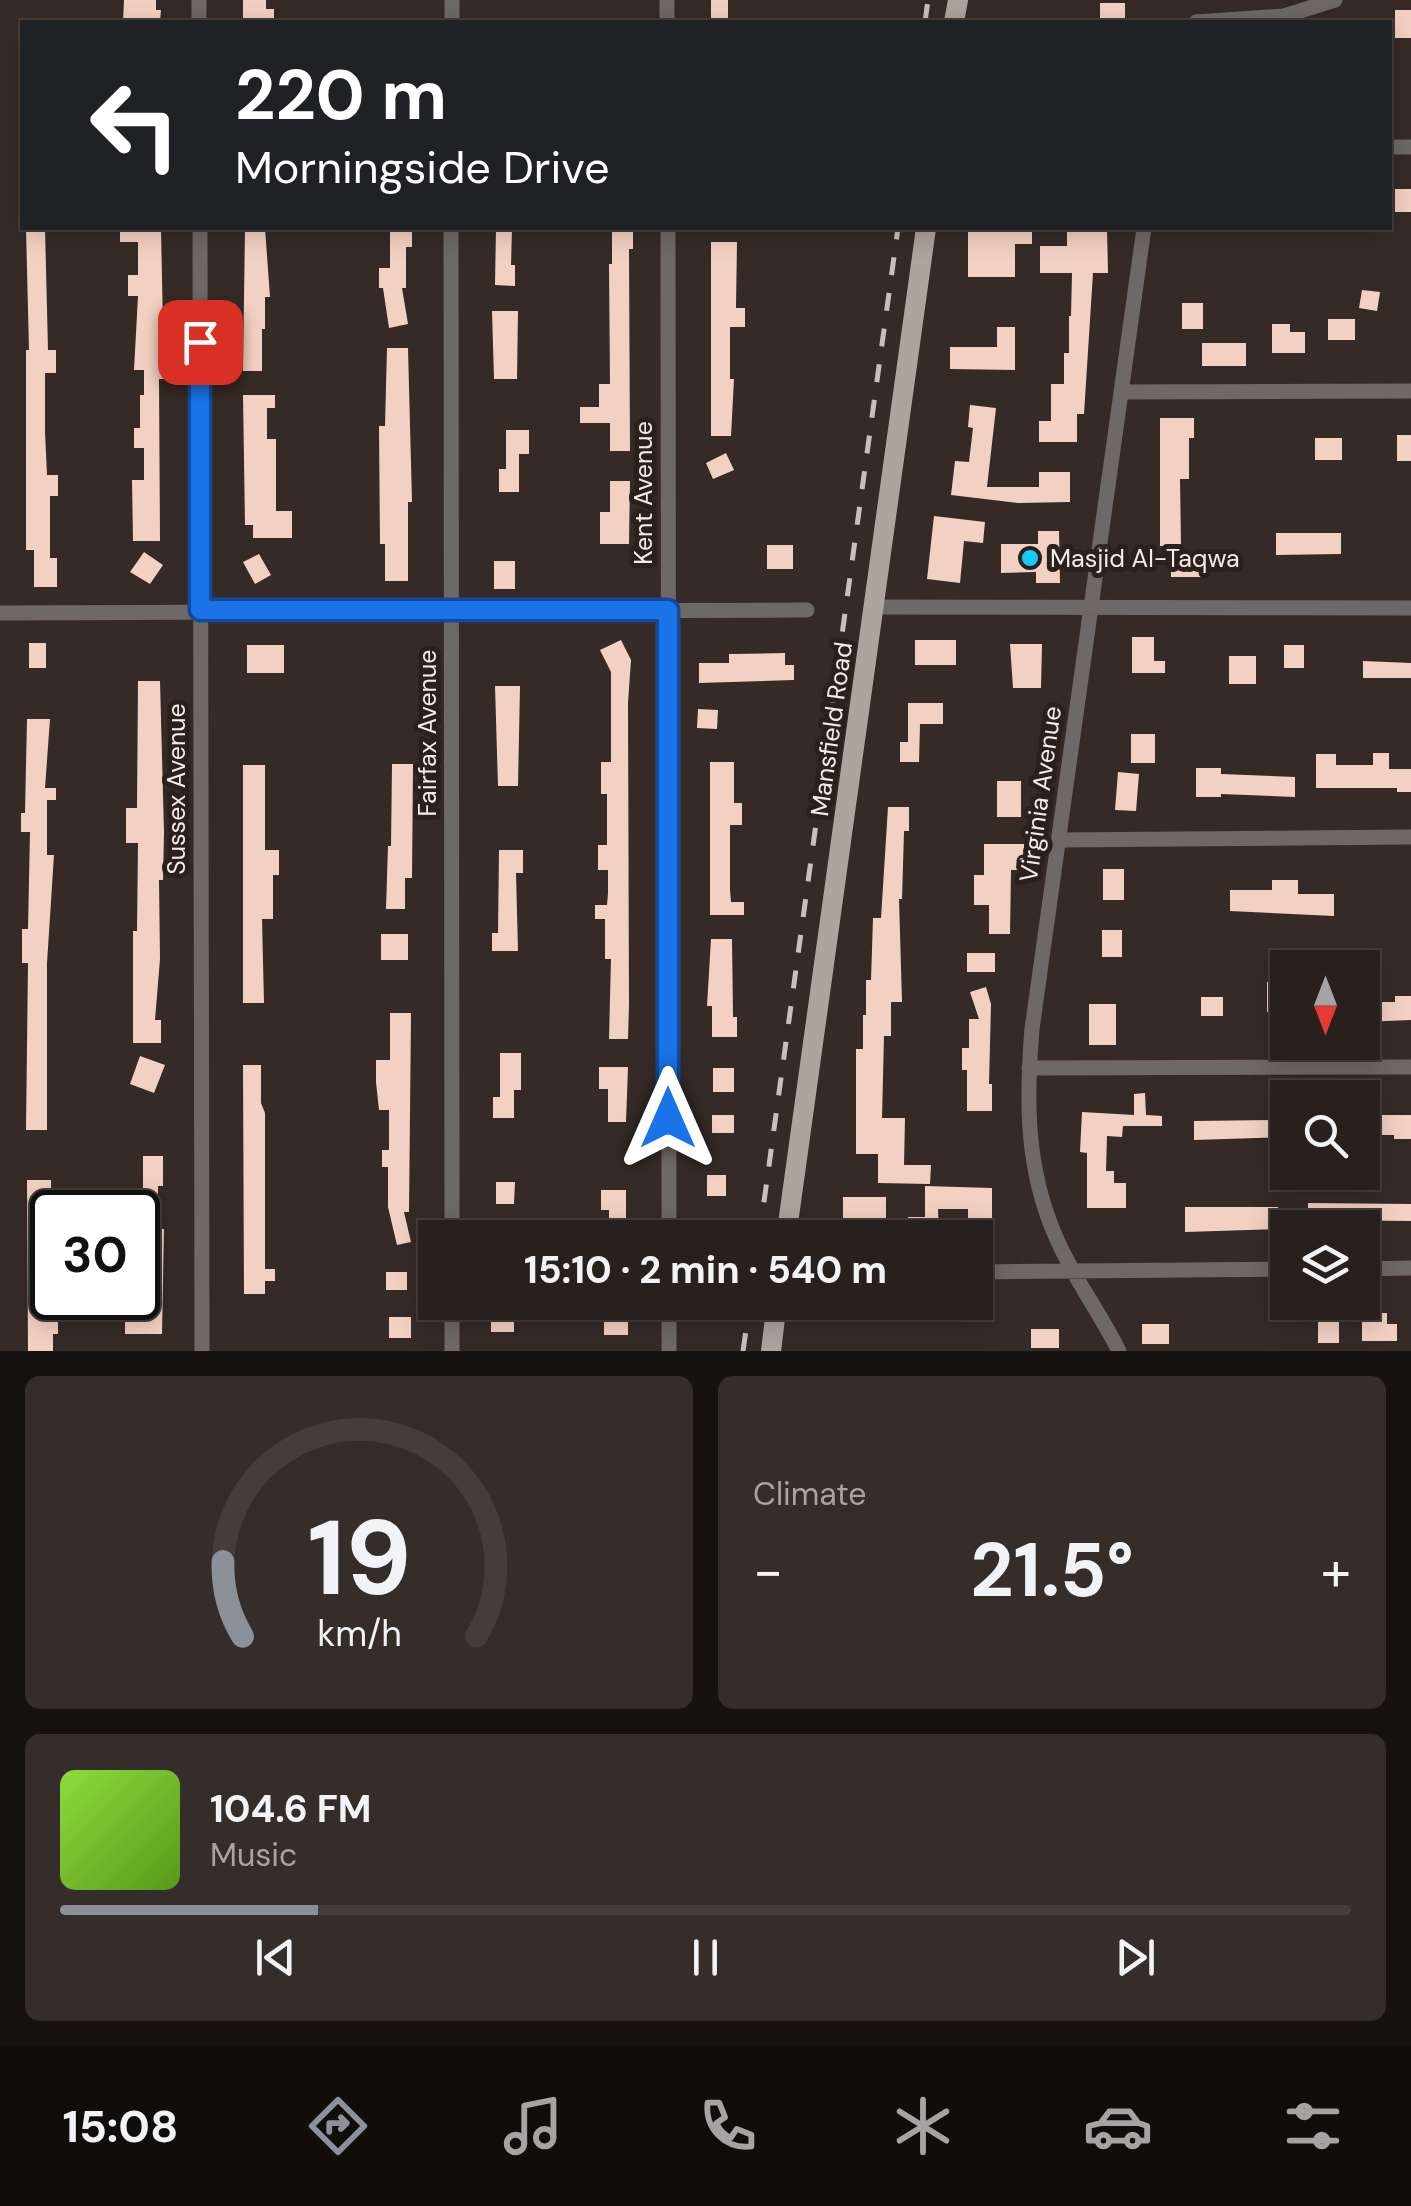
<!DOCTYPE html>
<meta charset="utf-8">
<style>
body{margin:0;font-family:"DM Sans",sans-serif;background:#342d29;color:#f1f3f6;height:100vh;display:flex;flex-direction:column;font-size:38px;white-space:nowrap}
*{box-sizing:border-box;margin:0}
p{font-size:32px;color:#a5a3a3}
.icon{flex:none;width:55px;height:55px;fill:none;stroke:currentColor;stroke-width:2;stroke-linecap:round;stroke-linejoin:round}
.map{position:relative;height:1351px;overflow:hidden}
.drawer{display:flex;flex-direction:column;gap:25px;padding:25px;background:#16120f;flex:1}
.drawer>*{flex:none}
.banner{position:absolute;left:20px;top:20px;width:1372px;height:210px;border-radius:0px;box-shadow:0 5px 25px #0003,0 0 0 2px #443e3b;background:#202124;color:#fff;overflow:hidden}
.needle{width:65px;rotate:180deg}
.controls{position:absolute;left:1270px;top:950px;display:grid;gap:20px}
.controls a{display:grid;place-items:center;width:110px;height:110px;border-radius:0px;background:#28201c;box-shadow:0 5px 25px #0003,0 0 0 2px #443e3b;font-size:50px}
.speed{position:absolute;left:30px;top:1190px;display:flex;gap:20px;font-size:50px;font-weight:700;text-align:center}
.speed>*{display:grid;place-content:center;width:130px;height:130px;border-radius:50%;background:#28201c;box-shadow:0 5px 25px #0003,0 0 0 2px #443e3b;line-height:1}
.speed .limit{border:5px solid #111;border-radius:15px;background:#fff;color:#111}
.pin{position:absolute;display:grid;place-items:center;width:85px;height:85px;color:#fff;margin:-42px;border-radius:20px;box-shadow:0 5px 15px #0006}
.me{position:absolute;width:110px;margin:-55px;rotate:0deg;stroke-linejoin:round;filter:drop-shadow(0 0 8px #0008)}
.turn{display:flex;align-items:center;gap:35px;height:210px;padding:0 50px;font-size:45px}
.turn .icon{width:130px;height:130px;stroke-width:2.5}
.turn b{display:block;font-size:70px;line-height:85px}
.big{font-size:75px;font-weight:700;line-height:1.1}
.drawer .tile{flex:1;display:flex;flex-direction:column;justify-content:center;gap:15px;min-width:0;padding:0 35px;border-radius:15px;background:#342d29}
.drawer .dial{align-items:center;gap:0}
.dial svg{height:260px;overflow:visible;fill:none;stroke:#443e3b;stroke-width:7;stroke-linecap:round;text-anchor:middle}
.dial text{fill:#f1f3f6;stroke:none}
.song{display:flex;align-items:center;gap:30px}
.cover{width:120px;height:120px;border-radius:15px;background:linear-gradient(135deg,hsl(90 70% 55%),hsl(90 70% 35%))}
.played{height:10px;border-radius:5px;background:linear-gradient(90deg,#8c9099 20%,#443e3b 20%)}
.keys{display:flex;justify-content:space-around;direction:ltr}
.heat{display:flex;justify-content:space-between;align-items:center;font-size:55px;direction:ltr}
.drawer .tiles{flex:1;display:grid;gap:25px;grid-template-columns:1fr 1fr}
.tile:last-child{grid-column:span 2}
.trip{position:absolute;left:418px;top:1220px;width:575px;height:100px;border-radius:0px;background:#28201c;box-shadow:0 5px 25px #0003,0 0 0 2px #443e3b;font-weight:700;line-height:100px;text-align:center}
.tabs{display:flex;height:160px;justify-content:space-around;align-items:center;background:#100d0b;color:#a5a3a3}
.tabs .icon{width:70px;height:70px}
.tabs .on{color:#8c9099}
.tabs b{font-size:45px;color:#f1f3f6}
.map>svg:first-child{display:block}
.building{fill:#f3d1c2}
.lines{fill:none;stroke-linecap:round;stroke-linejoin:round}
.minor{stroke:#6e6966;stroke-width:15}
.major{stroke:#afa39e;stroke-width:20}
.rail{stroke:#c9c0bd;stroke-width:5;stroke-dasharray:18 18;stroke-linecap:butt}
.route-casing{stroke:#114b97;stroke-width:25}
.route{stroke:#1a73e8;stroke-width:18}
.poi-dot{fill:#16cafb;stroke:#2b211c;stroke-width:4}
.labels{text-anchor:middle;stroke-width:10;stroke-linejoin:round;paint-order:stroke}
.street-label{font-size:25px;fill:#f4ece9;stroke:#2b211c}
.poi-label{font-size:25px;fill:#f4ece9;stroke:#2b211c;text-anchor:start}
</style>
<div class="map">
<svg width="1411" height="1351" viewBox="0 0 1411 1351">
<rect width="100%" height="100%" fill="#352a26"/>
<!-- building -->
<path class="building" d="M124 0H156V10H161L160 22H123Z
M243 0H266V9H274V22H243Z
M711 0H728V18H711Z
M1100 3H1125V22H1100Z
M1395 10H1411V38H1395Z
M1395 189H1411V212H1395Z
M26 228H45L48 350H56V373H45V432L47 475H58V496H50V558H57V587H34V550H26V350H29Z
M120 228H161L164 379H159L160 541H133L132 480H144V448H134V428H140V395H144V370H134L138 296H128V275H138V242H120Z
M245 228H265L270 297H265V329H262V371H243Z
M390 228H412V247H406V288H402L408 324 389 328 383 288H379V268H390Z
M496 228H512L511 265H515V286L495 285Z
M612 228H633V249H629L630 451H610V423H580V407H599V384H610L609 264H612Z
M968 228H1032V244H1015V277H968Z
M1067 228H1107L1108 273H1093L1084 414H1077V442H1039V421H1051V384H1064V353H1069V316H1071L1072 273H1040V246H1067Z
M711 242H737L736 308H745V327H730V379H734L731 436H711Z
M1362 290 1380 292 1377 311 1359 308Z
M1182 303H1203V329H1182Z
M492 311H518L517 379H494Z
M1328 319H1355V340H1328Z
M1272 324H1290V332H1305V353H1272Z
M997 327H1015V370L950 369V347H997Z
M1202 343H1246V366H1202Z
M387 348H408L412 502H408V581H385V544H380L379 426H385Z
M243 395H275V408H267V439H276V511H292V538H253V525H245Z
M970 405 996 408 987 487H1039V472H1070V502L1019 503 951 495 955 461 969 462 973 428 968 427Z
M1160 418H1194V438H1189V479H1180L1181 546H1160Z
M506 430H529V454H519V492H499V469H506Z
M1397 435H1411V461H1397Z
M1315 438H1342V460H1315Z
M726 453 734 470 713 479 706 463Z
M610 481H630L629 544H600V512H610Z
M934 516 985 522 983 543 964 541 960 583 927 579Z
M1038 531H1059L1060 583H1036V572L1001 573V544H1038Z
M1276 533H1341V554L1276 555Z
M767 545H793V569H767Z
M144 552 163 565 150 584 130 572Z
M259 554 271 575 255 584 243 562Z
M1171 557H1205V577H1171Z
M494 561H515V589H494Z
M1132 637H1154V661H1165V673H1132Z
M621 640 631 660 628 703 629 1004 628 1039H609L611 959H605V919H595V905H607L608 893V870H598V845H607V794H601V762H611V672L600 650Z
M915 640H956V665H915Z
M29 643H46V668H29Z
M1010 644H1042L1041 688H1013Z
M247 645H284V673H247Z
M1284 645H1304V668H1284Z
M785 653V665H794V680L699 683V663H729V654Z
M1229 656H1256V684H1229Z
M1363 661 1411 663V678H1363Z
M138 681H160L164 832 163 880H159L160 959 155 1020H161V1043H133V931H137L138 843H126V808H137Z
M495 686H520L518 786H498Z
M908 703H943V724H920L919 762H900V742H908Z
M698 709 718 710 717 729 697 728Z
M27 719H50L45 788H56V800H47V855H54L47 963V1130H26L28 963H22V929H28L30 832H21V813H25Z
M1131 734H1155V763H1131Z
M1373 753H1389V769H1411V792H1397V788H1316V754H1336V765H1373Z
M710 762H734V803H742V825H730V890L731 902H744V915H710Z
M392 764H413L412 878H405V909H386L388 846H391Z
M243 765H265V850H279V875H273V919H262L264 1003H243Z
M1196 768H1221V774L1295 777V797L1221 794V797H1196Z
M1118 772 1139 774 1136 811 1115 810Z
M997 781H1021V817H997Z
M888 807H909V831H904L902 899H899L902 1002H891V1036H884L882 1118H905L904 1165H931L930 1184 878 1183V1154H856V1049H863V1015H866V980H871L873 918H881Z
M984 844H1024V870H1011L1010 934H989V905H974V875H984Z
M499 850H523V873H516L518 951H492V933H498Z
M1103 869H1124V900H1103Z
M1272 880H1298V894H1334V916L1230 911V890H1272Z
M1102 930H1122V957H1102Z
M381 934H408V960H381Z
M711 939H732L733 1017H737V1037H712V1006H707Z
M967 953H995V972H967Z
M1267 982H1288V1012H1267Z
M986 987 991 1004 989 1084H992V1111H967V1070H962V1048H969V1019H979L970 992Z
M1395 996H1411V1020L1362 1022V1002H1395Z
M1201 997H1223V1016H1201Z
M1089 1004H1116V1045H1089Z
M390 1013H411L409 1212H404L411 1242 397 1245 388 1207V1167H382V1150H389V1110H379L376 1082V1060H390Z
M500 1053H521V1090H514V1118H493V1097H500Z
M140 1056 165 1065 154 1093 130 1084Z
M243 1065H261V1103L265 1113V1269H275V1281H265V1294H244Z
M599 1067H628L626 1122H608V1089H599Z
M713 1068H734V1092H713Z
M1145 1093 1146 1115 1162 1116V1126H1123L1122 1137 1107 1136 1106 1171H1114V1183H1126V1208H1087V1153L1080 1152 1082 1112 1134 1115V1094Z
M1362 1108H1381V1115H1411V1139H1394V1135H1362Z
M712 1115H734V1133H712Z
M1272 1116H1288V1137L1194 1140V1121L1272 1120Z
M143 1156H163V1186H158V1194H143Z
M707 1175H726V1196H707Z
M27 1180H51L52 1251H50V1295H45V1322H58V1334H53V1351H28Z
M496 1182H515L514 1204H496Z
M925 1186 992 1188V1220H968V1209H938L939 1238H908V1217H925Z
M601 1190H626V1238H609V1210H601Z
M843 1197H886V1227H843Z
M1308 1203 1411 1204V1221L1308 1220Z
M1185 1207H1278V1229L1185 1232Z
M138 1229H164L162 1334H125V1313H140Z
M386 1272H407V1290H386Z
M491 1311H514V1332H491Z
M604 1312H628V1335H604Z
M1362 1313H1387V1324H1397V1341H1362Z
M389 1317H411V1338H389Z
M1318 1317H1339V1343H1318Z
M1142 1324H1169V1344H1142Z
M1031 1329H1059V1348H1031Z"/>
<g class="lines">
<!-- minor -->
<path class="minor" d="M199 0V22
M667 0V22
M452 22V0
M1196 22 1284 16 1335 0
M1390 147H1411
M200 228 202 1351
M451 228 452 1238
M668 228 669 1238
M1121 392 1411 391
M873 607 1411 608
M0 613 807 610
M1059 840 1411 837
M1029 1068 1411 1067
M1362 1269 1411 1268
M975 1272 1288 1269
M452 1302V1351
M669 1302V1351
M1119 1351C1099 1311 1072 1276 1055 1235 1026 1168 1026 1100 1032 1029L1144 228"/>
<!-- major -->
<path class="major" d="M954 22 958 0
M786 1238 926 228
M771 1351 777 1302"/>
<!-- rail -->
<path class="rail" d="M925 22 928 0
M759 1238 898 228
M743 1351 750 1302"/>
</g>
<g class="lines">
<!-- route casing -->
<g class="route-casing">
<path id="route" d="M200 342V610H668V1118"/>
</g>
<!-- route -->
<use href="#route" class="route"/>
</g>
<!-- markers -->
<circle class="poi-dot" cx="1030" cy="558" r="10"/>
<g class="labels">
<!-- street labels -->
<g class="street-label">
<text transform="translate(643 493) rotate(-90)" y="9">Kent Avenue</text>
<text transform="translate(831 729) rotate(-82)" y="9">Mansfield Road</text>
<text transform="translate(427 733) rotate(-90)" y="9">Fairfax Avenue</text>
<text transform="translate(176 789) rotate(-90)" y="9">Sussex Avenue</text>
<text transform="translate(1040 794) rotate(-82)" y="9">Virginia Avenue</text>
</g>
<!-- poi labels -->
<g class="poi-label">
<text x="1050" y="567">Masjid Al-Taqwa</text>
</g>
</g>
</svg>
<div class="controls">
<a><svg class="needle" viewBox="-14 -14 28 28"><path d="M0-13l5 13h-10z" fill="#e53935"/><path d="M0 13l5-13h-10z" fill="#a5a3a3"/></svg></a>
<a><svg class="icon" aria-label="search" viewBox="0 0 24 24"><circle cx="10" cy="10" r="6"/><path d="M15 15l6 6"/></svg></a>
<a><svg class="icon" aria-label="layers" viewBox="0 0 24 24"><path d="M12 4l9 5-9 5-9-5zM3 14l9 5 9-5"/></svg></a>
</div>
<div class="speed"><div class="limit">30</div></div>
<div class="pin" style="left:200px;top:342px;background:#d93025"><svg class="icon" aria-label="arrive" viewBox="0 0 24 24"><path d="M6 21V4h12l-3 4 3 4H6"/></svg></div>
<svg class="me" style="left:668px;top:1118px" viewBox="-20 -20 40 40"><path d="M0-17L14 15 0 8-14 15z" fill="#1a73e8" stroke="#fff" stroke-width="4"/></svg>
<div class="trip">15:10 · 2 min · 540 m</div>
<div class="banner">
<div class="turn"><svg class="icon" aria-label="left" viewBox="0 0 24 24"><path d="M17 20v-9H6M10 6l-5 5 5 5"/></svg><div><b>220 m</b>Morningside Drive</div></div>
</div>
</div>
<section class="drawer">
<div class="tiles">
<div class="tile dial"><svg viewBox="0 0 100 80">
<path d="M14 69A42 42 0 1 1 86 69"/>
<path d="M14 69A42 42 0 0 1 8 46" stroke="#8c9099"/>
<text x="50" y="56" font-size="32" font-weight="700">19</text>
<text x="50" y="72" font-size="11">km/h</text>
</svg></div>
<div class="tile"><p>Climate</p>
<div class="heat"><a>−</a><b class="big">21.5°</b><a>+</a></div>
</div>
<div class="tile">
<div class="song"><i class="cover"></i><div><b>104.6 FM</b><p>Music</p></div></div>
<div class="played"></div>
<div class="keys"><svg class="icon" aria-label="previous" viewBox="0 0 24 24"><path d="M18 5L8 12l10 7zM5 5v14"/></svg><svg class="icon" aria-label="pause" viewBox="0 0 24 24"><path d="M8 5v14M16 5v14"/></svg><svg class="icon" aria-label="next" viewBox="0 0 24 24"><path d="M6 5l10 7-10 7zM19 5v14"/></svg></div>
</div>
</div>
</section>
<nav class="tabs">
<b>15:08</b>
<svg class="icon on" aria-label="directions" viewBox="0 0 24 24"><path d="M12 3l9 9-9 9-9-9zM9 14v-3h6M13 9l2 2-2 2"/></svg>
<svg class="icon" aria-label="music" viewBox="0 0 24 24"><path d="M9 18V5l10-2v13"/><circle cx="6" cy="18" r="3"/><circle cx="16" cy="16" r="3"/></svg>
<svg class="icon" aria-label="phone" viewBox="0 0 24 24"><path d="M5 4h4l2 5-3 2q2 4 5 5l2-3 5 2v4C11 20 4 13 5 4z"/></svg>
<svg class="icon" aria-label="climate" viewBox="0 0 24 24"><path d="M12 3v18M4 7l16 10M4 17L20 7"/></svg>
<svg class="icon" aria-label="car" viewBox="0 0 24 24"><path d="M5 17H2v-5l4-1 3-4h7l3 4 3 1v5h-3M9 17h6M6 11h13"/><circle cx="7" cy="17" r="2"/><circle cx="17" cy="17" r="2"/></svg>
<svg class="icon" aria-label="filters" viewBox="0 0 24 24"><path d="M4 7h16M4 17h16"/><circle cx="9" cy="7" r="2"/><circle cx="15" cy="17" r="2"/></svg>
</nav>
